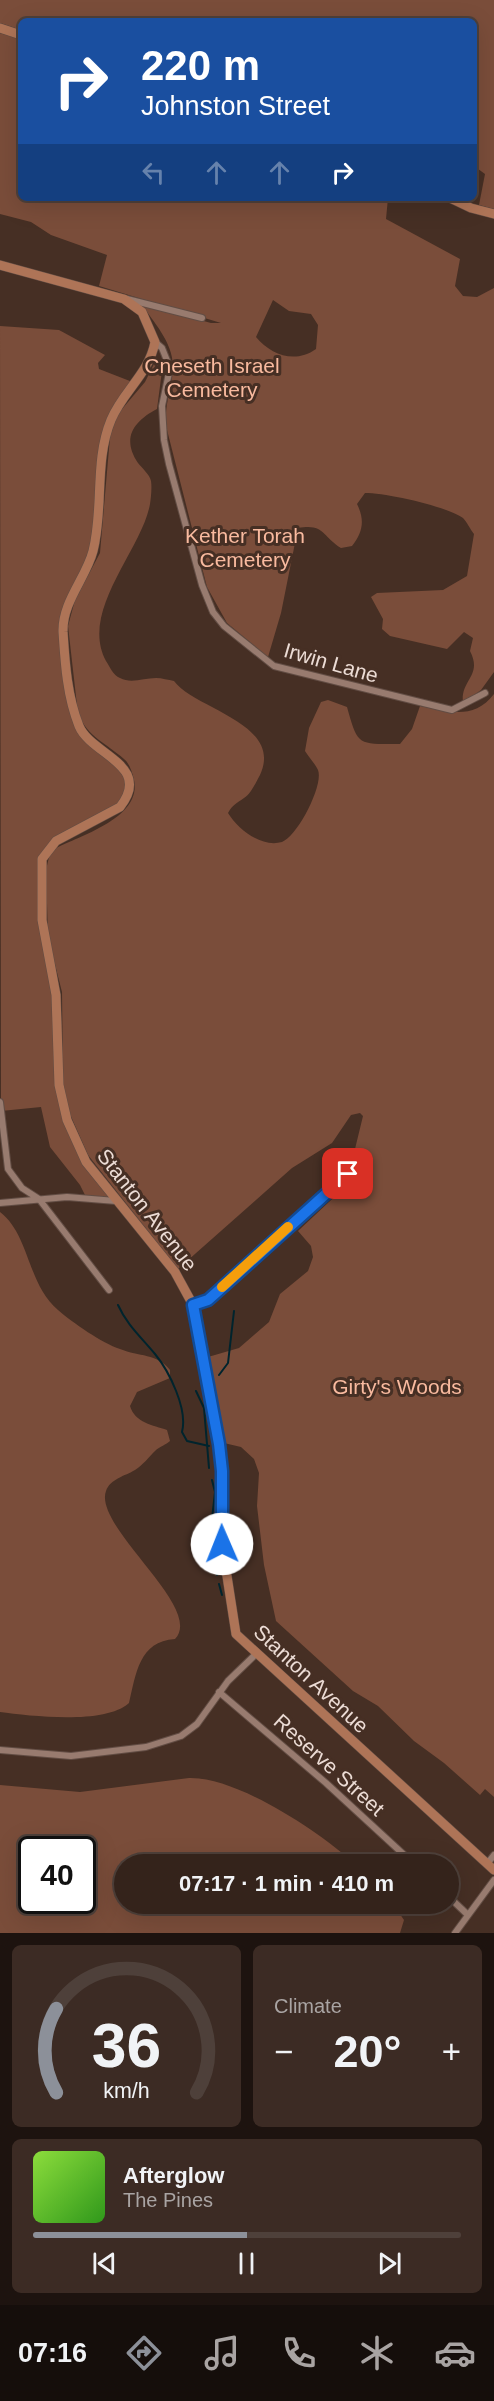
<!DOCTYPE html>
<meta charset="utf-8">
<style>
body{margin:0;font-family:Arial,sans-serif;background:#3c2b24;color:#f1f3f6;height:100vh;display:flex;flex-direction:column;font-size:22px;white-space:nowrap}
*{box-sizing:border-box;margin:0}
p{font-size:20px;color:#a9a4a3}
.icon{flex:none;width:33px;height:33px;fill:none;stroke:currentColor;stroke-width:2;stroke-linecap:round;stroke-linejoin:round}
.map{position:relative;height:1933px;overflow:hidden}
.drawer{display:flex;flex-direction:column;gap:12px;padding:12px;background:#1d130f;flex:1}
.drawer>*{flex:none}
.guide{position:absolute;left:18px;top:18px;width:459px;height:183px;border-radius:9px;box-shadow:0 6px 24px #0002,0 0 0 2px #4e403a;background:#1a4fa0;color:#fff;overflow:hidden}
.speed{position:absolute;left:18px;top:1836px;display:flex;gap:12px;font-size:30px;font-weight:700;text-align:center}
.speed>*{display:grid;place-content:center;width:78px;height:78px;border-radius:50%;background:#34231b;box-shadow:0 6px 24px #0002,0 0 0 2px #4e403a;line-height:1}
.speed .limit{border:3px solid #111;border-radius:9px;background:#fff;color:#111}
.pin{position:absolute;display:grid;place-items:center;width:51px;height:51px;color:#fff;margin:-26px;border-radius:12px;box-shadow:0 3px 9px #0006}
.me{position:absolute;width:66px;margin:-33px;rotate:359deg;stroke-linejoin:round;filter:drop-shadow(0 0 4px #0008)}
.turn{display:flex;align-items:center;gap:21px;height:126px;padding:0 24px;font-size:27px}
.turn .icon{width:78px;height:78px;stroke-width:2.5}
.turn b{display:block;font-size:42px;line-height:51px}
.lanes{display:flex;align-items:center;height:57px;padding:0 24px;background:#0003;justify-content:center;gap:30px;direction:ltr}
.lanes .off{opacity:.35}
.big{font-size:45px;font-weight:600;line-height:1.1}
.drawer .widget{flex:1;display:flex;flex-direction:column;justify-content:center;gap:9px;min-width:0;padding:0 21px;border-radius:9px;background:#3c2b24}
.drawer .dial{align-items:center;gap:0}
.dial svg{height:156px;overflow:visible;fill:none;stroke:#4e403a;stroke-width:7;stroke-linecap:round;text-anchor:middle}
.dial text{fill:#f1f3f6;stroke:none}
.song{display:flex;align-items:center;gap:18px}
.cover{width:72px;height:72px;border-radius:9px;background:linear-gradient(135deg,hsl(90 70% 55%),hsl(110 70% 35%))}
.played{height:6px;border-radius:3px;background:linear-gradient(90deg,#8c9099 50%,#4e403a 50%)}
.keys{display:flex;justify-content:space-around;direction:ltr}
.heat{display:flex;justify-content:space-between;align-items:center;font-size:33px;direction:ltr}
.drawer .tiles{flex:1;display:grid;gap:12px;grid-template-columns:1fr 1fr}
.widget:last-child{grid-column:span 2}
.trip{position:absolute;left:114px;top:1854px;width:345px;height:60px;border-radius:30px;background:#34231b;box-shadow:0 6px 24px #0002,0 0 0 2px #4e403a;font-weight:600;line-height:60px;text-align:center}
.dock{display:flex;height:96px;justify-content:space-around;align-items:center;background:#150e0b;color:#a9a4a3}
.dock .icon{width:42px;height:42px}
.dock .on{color:#8c9099}
.dock b{font-size:27px;color:#f1f3f6}
.map>svg:first-child{display:block}
.green{fill:#7a4d3a;fill-rule:evenodd}
.lines{fill:none;stroke-linecap:round;stroke-linejoin:round}
.stream{stroke:#00242d;stroke-width:2}
.street-casing{stroke:#624d44;stroke-width:8}
.secondary-casing{stroke:#624d44;stroke-width:10}
.street{stroke:#987b6f;stroke-width:6}
.secondary{stroke:#ae7457;stroke-width:9}
.route-casing{stroke:#114b97;stroke-width:15}
.route{stroke:#1a73e8;stroke-width:10}
.slow{stroke:#f59e0b;stroke-width:10}
.labels{text-anchor:middle;stroke-width:6;stroke-linejoin:round;paint-order:stroke}
.park-label{font-size:21px;fill:#f9ba9f;stroke:#462f24}
.street-label{font-size:21px;fill:#ecdcd5;stroke:#462f24}
</style>
<div class="map">
<svg width="494" height="1933" viewBox="0 0 494 1933">
<rect width="100%" height="100%" fill="#462f24"/>
<!-- green -->
<path class="green" d="M0 0H494V209L479 205 485 174 474 166V21H21V30L0 23Z
M0 33 21 39V198H388L386 219 460 259 455 286 463 296 477 297 494 288V672L481 690 463 703C460 680 483 676 470 651L473 638 464 632 447 649 390 636 382 629 383 619 371 597 377 593 443 590 467 576 474 534C470 529 467 522 463 518 446 506 386 493 365 493L357 504C365 520 363 532 352 546L341 548C322 536 324 523 298 528L281 613 268 657 227 623 207 587 166 426C164 403 173 386 173 365 172 342 154 322 141 304L211 323H221L99 286 107 255 51 235 31 222 0 214ZM273 300 289 311 311 314 318 325 316 349C295 364 271 355 256 337Z
M0 326 59 330 105 355 98 363 99 369 135 383 110 422 98 528 63 626 80 728 125 770V800L49 847 40 883 56 995 59 1085 74 1140 116 1201 87 1199 80 1185 50 1147 41 1107 1 1111Z
M157 358 163 363 157 409C134 421 121 438 138 463 142 468 150 475 151 481 152 487 151 498 150 504 142 550 79 611 106 661 110 667 113 675 120 678 131 684 144 678 156 678 162 678 168 680 174 681 194 709 284 723 260 775 256 782 251 794 244 798 236 804 233 804 228 813 238 829 261 848 282 842 297 837 324 785 318 770 315 764 309 757 305 751L309 728 321 702 328 700 347 707C358 746 357 744 400 744L412 729 420 706C450 712 474 720 494 694V1797L485 1789 480 1795 444 1763 414 1741 378 1706 353 1691 276 1621 264 1565 257 1506 259 1473 254 1459 241 1447 224 1443 208 1357 239 1348 269 1322 280 1294 308 1271 313 1257 311 1246 298 1231 346 1186 363 1116 360 1113 351 1115 332 1143 292 1168 178 1269 88 1155 69 1112 63 1082 62 992 48 937 46 870 49 857 56 848C82 835 142 817 134 780 132 772 130 764 124 759 106 743 88 737 78 714L68 626 75 600 100 553 110 437 117 415 145 382Z
M0 1212C30 1235 27 1284 58 1310 73 1323 102 1343 120 1349 139 1357 157 1353 170 1370V1378L137 1392 130 1406C135 1423 153 1425 167 1430L170 1441C166 1445 160 1446 155 1451 149 1457 143 1465 135 1470 125 1476 110 1479 106 1491 93 1527 205 1608 175 1639 139 1641 136 1674 129 1703 105 1725 31 1716 0 1712Z
M189 1778C238 1777 320 1832 355 1864H124V1904H393L404 1920 400 1933H0V1785L80 1792ZM32 1850H82V1900H32Z"/>
<g class="lines">
<!-- stream -->
<path class="stream" d="M118 1305C127 1325 141 1337 155 1354 169 1371 188 1409 182 1432L187 1441 209 1446
M219 1375 228 1363 234 1311
M196 1391 204 1408 209 1468
M211 1528 215 1492 212 1480
M209 1543 217 1575
M219 1584 222 1595"/>
<!-- street casing -->
<g class="street-casing">
<path id="street" d="M127 299 202 318
M155 342 162 348 170 368 162 406 164 440 169 464 202 585 213 612 224 626 274 666 452 710 485 693
M0 1102 8 1169 22 1188 39 1199 109 1290
M0 1203 67 1197 116 1201
M193 1305 208 1300 217 1292 348 1174
M219 1692 326 1783 414 1864
M0 1750 71 1756 146 1747 181 1736 197 1724 228 1681 256 1654
M487 1864 494 1855
M448 1896 468 1915
M455 1933 494 1880"/>
</g>
<!-- secondary casing -->
<g class="secondary-casing">
<path id="secondary" d="M0 28 21 35
M450 198 471 208 494 214
M0 265 124 299 142 312 155 342C149 374 123 391 111 420 94 461 104 508 93 551 86 578 62 602 63 632 65 663 67 696 79 726 91 755 153 765 120 807L56 841 42 859V920L56 995 59 1085 67 1120 86 1162 175 1272 193 1305 219 1444 222 1471V1544L236 1634 494 1870"/>
</g>
<!-- street -->
<use href="#street" class="street"/>
<!-- secondary -->
<use href="#secondary" class="secondary"/>
</g>
<g class="lines">
<!-- route casing -->
<g class="route-casing">
<path id="route" d="M222 1544V1471L219 1444 193 1305 208 1300 217 1292 348 1174"/>
</g>
<!-- route -->
<use href="#route" class="route"/>
<!-- slow -->
<path class="slow" d="M222 1287 288 1227"/>
</g>
<g class="labels">
<!-- park labels -->
<g class="park-label">
<text x="212" y="373">Cneseth Israel<tspan x="212" dy="24">Cemetery</tspan></text>
<text x="245" y="543">Kether Torah<tspan x="245" dy="24">Cemetery</tspan></text>
<text x="397" y="1394">Girty's Woods</text>
</g>
<!-- street labels -->
<g class="street-label">
<text transform="translate(331 663) rotate(16)" y="7">Irwin Lane</text>
<text transform="translate(147 1210) rotate(52)" y="7">Stanton Avenue</text>
<text transform="translate(311 1679) rotate(43)" y="7">Stanton Avenue</text>
<text transform="translate(329 1765) rotate(42)" y="7">Reserve Street</text>
</g>
</g>
</svg>
<div class="speed"><div class="limit">40</div></div>
<div class="pin" style="left:348px;top:1174px;background:#d93025"><svg class="icon" aria-label="arrive" viewBox="0 0 24 24"><path d="M6 21V4h12l-3 4 3 4H6"/></svg></div>
<svg class="me" style="left:222px;top:1544px" viewBox="-20 -20 40 40"><circle r="19" fill="#fff"/><path d="M0-13L10 11 0 6-10 11z" fill="#1a73e8"/></svg>
<div class="trip">07:17 · 1 min · 410 m</div>
<div class="guide">
<div class="turn"><svg class="icon" aria-label="right" viewBox="0 0 24 24"><path d="M7 20v-9h11M14 6l5 5-5 5"/></svg><div><b>220 m</b>Johnston Street</div></div>
<div class="lanes"><svg class="icon off" aria-label="left" viewBox="0 0 24 24"><path d="M17 20v-9H6M10 6l-5 5 5 5"/></svg><svg class="icon off" aria-label="ahead" viewBox="0 0 24 24"><path d="M12 20V5M6 11l6-6 6 6"/></svg><svg class="icon off" aria-label="ahead" viewBox="0 0 24 24"><path d="M12 20V5M6 11l6-6 6 6"/></svg><svg class="icon" aria-label="right" viewBox="0 0 24 24"><path d="M7 20v-9h11M14 6l5 5-5 5"/></svg></div>
</div>
</div>
<section class="drawer">
<div class="tiles">
<div class="widget dial"><svg viewBox="0 0 100 80">
<path d="M14 69A42 42 0 1 1 86 69"/>
<path d="M14 69A42 42 0 0 1 14 26" stroke="#8c9099"/>
<text x="50" y="56" font-size="32" font-weight="700">36</text>
<text x="50" y="72" font-size="11">km/h</text>
</svg></div>
<div class="widget"><p>Climate</p>
<div class="heat"><a>−</a><b class="big">20°</b><a>+</a></div>
</div>
<div class="widget">
<div class="song"><i class="cover"></i><div><b>Afterglow</b><p>The Pines</p></div></div>
<div class="played"></div>
<div class="keys"><svg class="icon" aria-label="previous" viewBox="0 0 24 24"><path d="M18 5L8 12l10 7zM5 5v14"/></svg><svg class="icon" aria-label="pause" viewBox="0 0 24 24"><path d="M8 5v14M16 5v14"/></svg><svg class="icon" aria-label="next" viewBox="0 0 24 24"><path d="M6 5l10 7-10 7zM19 5v14"/></svg></div>
</div>
</div>
</section>
<nav class="dock">
<b>07:16</b>
<svg class="icon on" aria-label="directions" viewBox="0 0 24 24"><path d="M12 3l9 9-9 9-9-9zM9 14v-3h6M13 9l2 2-2 2"/></svg>
<svg class="icon" aria-label="music" viewBox="0 0 24 24"><path d="M9 18V5l10-2v13"/><circle cx="6" cy="18" r="3"/><circle cx="16" cy="16" r="3"/></svg>
<svg class="icon" aria-label="phone" viewBox="0 0 24 24"><path d="M5 4h4l2 5-3 2q2 4 5 5l2-3 5 2v4C11 20 4 13 5 4z"/></svg>
<svg class="icon" aria-label="climate" viewBox="0 0 24 24"><path d="M12 3v18M4 7l16 10M4 17L20 7"/></svg>
<svg class="icon" aria-label="car" viewBox="0 0 24 24"><path d="M5 17H2v-5l4-1 3-4h7l3 4 3 1v5h-3M9 17h6M6 11h13"/><circle cx="7" cy="17" r="2"/><circle cx="17" cy="17" r="2"/></svg>
</nav>
